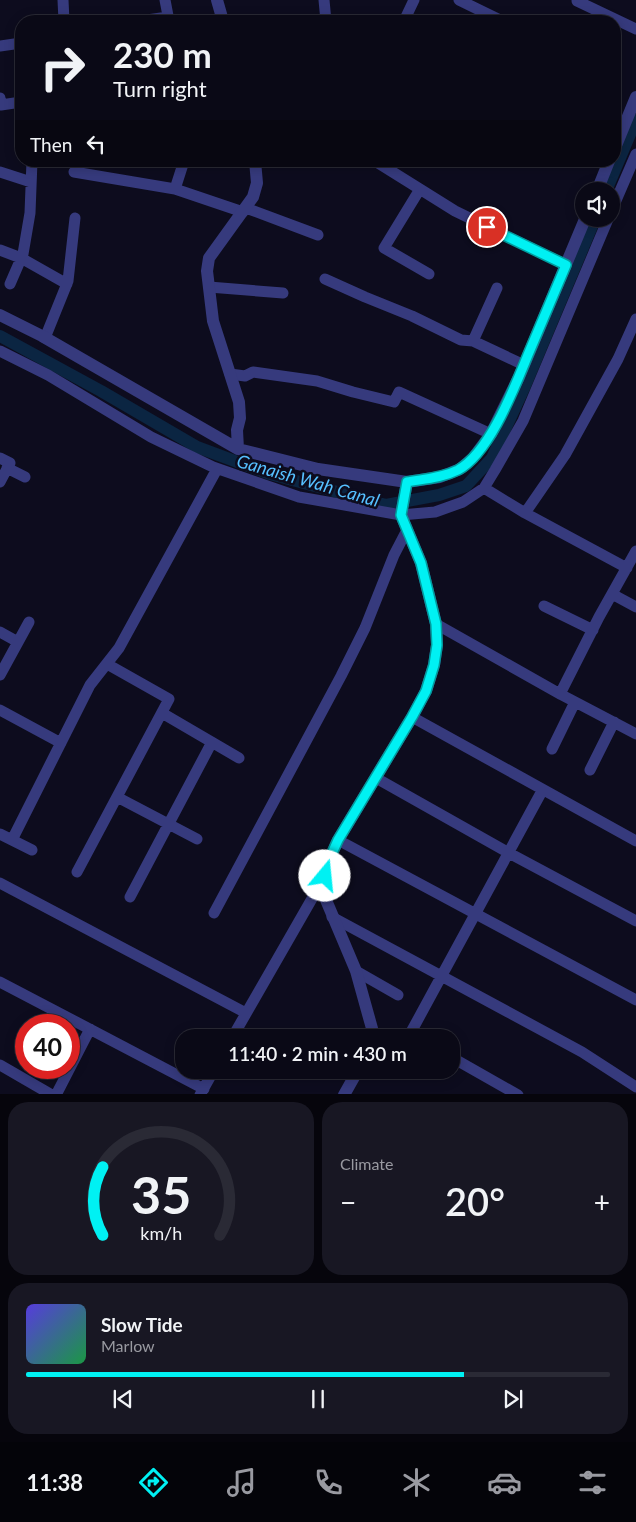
<!DOCTYPE html>
<meta charset="utf-8">
<style>
body{margin:0;font-family:Lato,sans-serif;background:#181723;color:#f1f3f6;height:100vh;display:flex;flex-direction:column;font-size:19px;white-space:nowrap}
*{box-sizing:border-box;margin:0}
p{font-size:16px;color:#999aa1}
.icon{flex:none;width:28px;height:28px;fill:none;stroke:currentColor;stroke-width:2;stroke-linecap:round;stroke-linejoin:round}
.map{position:relative;height:1094px;overflow:hidden}
.sheet{display:flex;flex-direction:column;gap:8px;padding:8px;background:#06050c;flex:1}
.sheet>*{flex:none}
.hud{position:absolute;left:15px;top:15px;width:606px;height:152px;border-radius:20px;box-shadow:0 2px 12px #0003,0 0 0 1px #2a2a35;background:#0a0916;color:#f1f3f6;overflow:hidden}
.controls{position:absolute;left:575px;top:182px;display:grid;gap:10px}
.controls a{display:grid;place-items:center;width:45px;height:45px;border-radius:50%;background:#0a0916;box-shadow:0 2px 12px #0003,0 0 0 1px #2a2a35;font-size:25px}
.speed{position:absolute;left:15px;top:1014px;display:flex;gap:10px;font-size:25px;font-weight:700;text-align:center}
.speed>*{display:grid;place-content:center;width:65px;height:65px;border-radius:50%;background:#0a0916;box-shadow:0 2px 12px #0003,0 0 0 1px #2a2a35;line-height:1}
.speed .limit{border:8px solid #d22;background:#fff;color:#111}
.pin{position:absolute;display:grid;place-items:center;width:42px;height:42px;color:#fff;margin:-21px;border:2px solid #fff;border-radius:50%;box-shadow:0 1px 5px #0007}
.me{position:absolute;width:55px;margin:-28px;rotate:17deg;stroke-linejoin:round;filter:drop-shadow(0 0 4px #0008)}
.turn{display:flex;align-items:center;gap:18px;height:105px;padding:0 15px;font-size:22px}
.turn .icon{width:65px;height:65px;stroke-width:2.5}
.turn b{display:block;font-size:35px;line-height:42px}
.then{display:flex;align-items:center;height:48px;padding:0 15px;background:#0003;gap:10px;font-size:19px}
.big{font-size:38px;font-weight:600;line-height:1.1}
.sheet .widget{flex:1;display:flex;flex-direction:column;justify-content:center;gap:8px;min-width:0;padding:0 18px;border-radius:20px;background:#181723}
.sheet .dial{align-items:center;gap:0}
.dial svg{height:130px;overflow:visible;fill:none;stroke:#2a2a35;stroke-width:7;stroke-linecap:round;text-anchor:middle}
.dial text{fill:#f1f3f6;stroke:none}
.song{display:flex;align-items:center;gap:15px}
.cover{width:60px;height:60px;border-radius:8px;background:linear-gradient(135deg,hsl(250 70% 55%),hsl(140 70% 35%))}
.played{height:5px;border-radius:2px;background:linear-gradient(90deg,#00f1f3 75%,#2a2a35 75%)}
.keys{display:flex;justify-content:space-around;direction:ltr}
.heat{display:flex;justify-content:space-between;align-items:center;font-size:28px;direction:ltr}
.sheet .tiles{flex:1;display:grid;gap:8px;grid-template-columns:1fr 1fr}
.widget:last-child{grid-column:span 2}
.trip{position:absolute;left:175px;top:1029px;width:285px;height:50px;border-radius:20px;background:#0a0916;box-shadow:0 2px 12px #0003,0 0 0 1px #2a2a35;font-weight:600;line-height:50px;text-align:center}
.tab-bar{display:flex;height:80px;justify-content:space-around;align-items:center;background:#040409;color:#999aa1}
.tab-bar .icon{width:35px;height:35px}
.tab-bar .current{color:#00f1f3}
.tab-bar b{font-size:22px;color:#f1f3f6}
.map>svg:first-child{display:block}
.lines{fill:none;stroke-linecap:round;stroke-linejoin:round}
.canal{stroke:#0b2542;stroke-width:12}
.minor{stroke:#363a7d;stroke-width:11}
.tertiary{stroke:#363a7d;stroke-width:12}
.route-casing{stroke:#009d9e;stroke-width:12}
.route{stroke:#00f1f3;stroke-width:9}
.labels{text-anchor:middle;stroke-width:5;stroke-linejoin:round;paint-order:stroke}
.water-label{font-size:18px;font-style:italic;fill:#56c0ff;stroke:#0d0c1e}
</style>
<div class="map">
<svg width="636" height="1095" viewBox="0 0 636 1095">
<rect width="100%" height="100%" fill="#0d0c1e"/>
<g class="lines">
<!-- canal -->
<path class="canal" d="M606 191 636 120
M0 336 101 391 197 447 270 474 386 505 439 495 466 486 492 458 525 386 595 219"/>
<!-- minor -->
<path class="minor" d="M63 0 64 21
M165 0 169 21
M324 0 326 21
M459 0 502 21
M578 0 577 1 636 29
M140 21 168 17
M404 21 414 0
M0 46 21 43
M0 98 1 105 21 102
M375 161 455 211 566 265
M0 172 31 182
M74 172 175 189 243 212
M175 189 184 161
M420 189 384 248 429 274
M246 208 318 235
M611 212 636 154
M0 250 21 258 67 284
M325 279 365 297 412 316 461 340 473 341 524 365
M10 284 23 254 30 213 32 161
M209 287 283 293
M45 338 68 281 75 218
M473 341 497 288
M0 351 48 375 151 437 213 467 299 497 401 515 435 512 463 502 484 488 495 470 523 421 608 219
M230 374 245 376 253 372 317 381 353 392 394 402 399 392 491 434
M0 458 10 463 0 482
M7 468 25 477
M484 488 525 513 627 568
M525 513 565 455 618 359 636 319
M612 594 636 607
M544 606 593 630
M436 624 560 694 636 734
M0 632 18 642
M0 675 29 622
M560 694 599 617 636 551
M0 710 61 743
M162 713 239 758
M412 717 636 841
M552 749 575 702
M590 770 614 722
M376 778 509 853 636 921
M117 797 197 839
M0 834 32 850
M12 840 90 685 119 648 217 469
M338 840 636 1000
M77 872 169 699 107 664
M0 883 246 1013
M130 897 212 742
M214 913 341 676 365 628 394 555 407 530
M332 917 582 1052 636 1087
M356 971 398 995
M0 982 204 1089
M232 1038 325 876
M417 1038 410 1034 542 791
M451 1057 518 1095
M0 1065 52 1095
M56 1095 90 1029
M200 1095 214 1070"/>
<!-- tertiary -->
<path class="tertiary" d="M217 0 223 21
M615 148 636 97
M597 191 609 161
M0 315 42 336 238 449 318 469 407 482 440 477 460 469 473 458 491 434 519 377 585 219
M238 449 237 430 240 418 239 402 213 321 207 271 209 258 253 197 257 183 255 161
M373 1038V1032L356 971 326 900 325 876 329 860 338 840 412 717 426 691 434 665 437 645 436 624 421 563 401 515 407 482
M344 1095 358 1070"/>
</g>
<g class="lines">
<!-- route casing -->
<g class="route-casing">
<path id="route" d="M325 876 329 860 338 840 412 717 426 691 434 665 437 645 436 624 421 563 401 515 407 482C424 479 442 478 458 470 491 452 516 383 530 350 542 322 554 293 566 265L487 227"/>
</g>
<!-- route -->
<use href="#route" class="route"/>
</g>
<g class="labels">
<!-- water labels -->
<g class="water-label">
<text transform="translate(308 481) rotate(16)" y="6">Ganaish Wah Canal</text>
</g>
</g>
</svg>
<div class="controls">
<a><svg class="icon" aria-label="sound" viewBox="0 0 24 24"><path d="M4 9h4l5-4v14l-5-4H4zM17 9q2 3 0 6"/></svg></a>
</div>
<div class="speed"><div class="limit">40</div></div>
<div class="pin" style="left:487px;top:227px;background:#d93025"><svg class="icon" aria-label="arrive" viewBox="0 0 24 24"><path d="M6 21V4h12l-3 4 3 4H6"/></svg></div>
<svg class="me" style="left:325px;top:876px" viewBox="-20 -20 40 40"><circle r="19" fill="#fff"/><path d="M0-13L10 11 0 6-10 11z" fill="#00f1f3"/></svg>
<div class="trip">11:40 · 2 min · 430 m</div>
<div class="hud">
<div class="turn"><svg class="icon" aria-label="right" viewBox="0 0 24 24"><path d="M7 20v-9h11M14 6l5 5-5 5"/></svg><div><b>230 m</b>Turn right</div></div>
<div class="then">Then<svg class="icon" aria-label="left" viewBox="0 0 24 24"><path d="M17 20v-9H6M10 6l-5 5 5 5"/></svg></div>
</div>
</div>
<section class="sheet">
<div class="tiles">
<div class="widget dial"><svg viewBox="0 0 100 80">
<path d="M14 69A42 42 0 1 1 86 69"/>
<path d="M14 69A42 42 0 0 1 14 27" stroke="#00f1f3"/>
<text x="50" y="56" font-size="32" font-weight="700">35</text>
<text x="50" y="72" font-size="11">km/h</text>
</svg></div>
<div class="widget"><p>Climate</p>
<div class="heat"><a>−</a><b class="big">20°</b><a>+</a></div>
</div>
<div class="widget">
<div class="song"><i class="cover"></i><div><b>Slow Tide</b><p>Marlow</p></div></div>
<div class="played"></div>
<div class="keys"><svg class="icon" aria-label="previous" viewBox="0 0 24 24"><path d="M18 5L8 12l10 7zM5 5v14"/></svg><svg class="icon" aria-label="pause" viewBox="0 0 24 24"><path d="M8 5v14M16 5v14"/></svg><svg class="icon" aria-label="next" viewBox="0 0 24 24"><path d="M6 5l10 7-10 7zM19 5v14"/></svg></div>
</div>
</div>
</section>
<nav class="tab-bar">
<b>11:38</b>
<svg class="icon current" aria-label="directions" viewBox="0 0 24 24"><path d="M12 3l9 9-9 9-9-9zM9 14v-3h6M13 9l2 2-2 2"/></svg>
<svg class="icon" aria-label="music" viewBox="0 0 24 24"><path d="M9 18V5l10-2v13"/><circle cx="6" cy="18" r="3"/><circle cx="16" cy="16" r="3"/></svg>
<svg class="icon" aria-label="phone" viewBox="0 0 24 24"><path d="M5 4h4l2 5-3 2q2 4 5 5l2-3 5 2v4C11 20 4 13 5 4z"/></svg>
<svg class="icon" aria-label="climate" viewBox="0 0 24 24"><path d="M12 3v18M4 7l16 10M4 17L20 7"/></svg>
<svg class="icon" aria-label="car" viewBox="0 0 24 24"><path d="M5 17H2v-5l4-1 3-4h7l3 4 3 1v5h-3M9 17h6M6 11h13"/><circle cx="7" cy="17" r="2"/><circle cx="17" cy="17" r="2"/></svg>
<svg class="icon" aria-label="filters" viewBox="0 0 24 24"><path d="M4 7h16M4 17h16"/><circle cx="9" cy="7" r="2"/><circle cx="15" cy="17" r="2"/></svg>
</nav>
